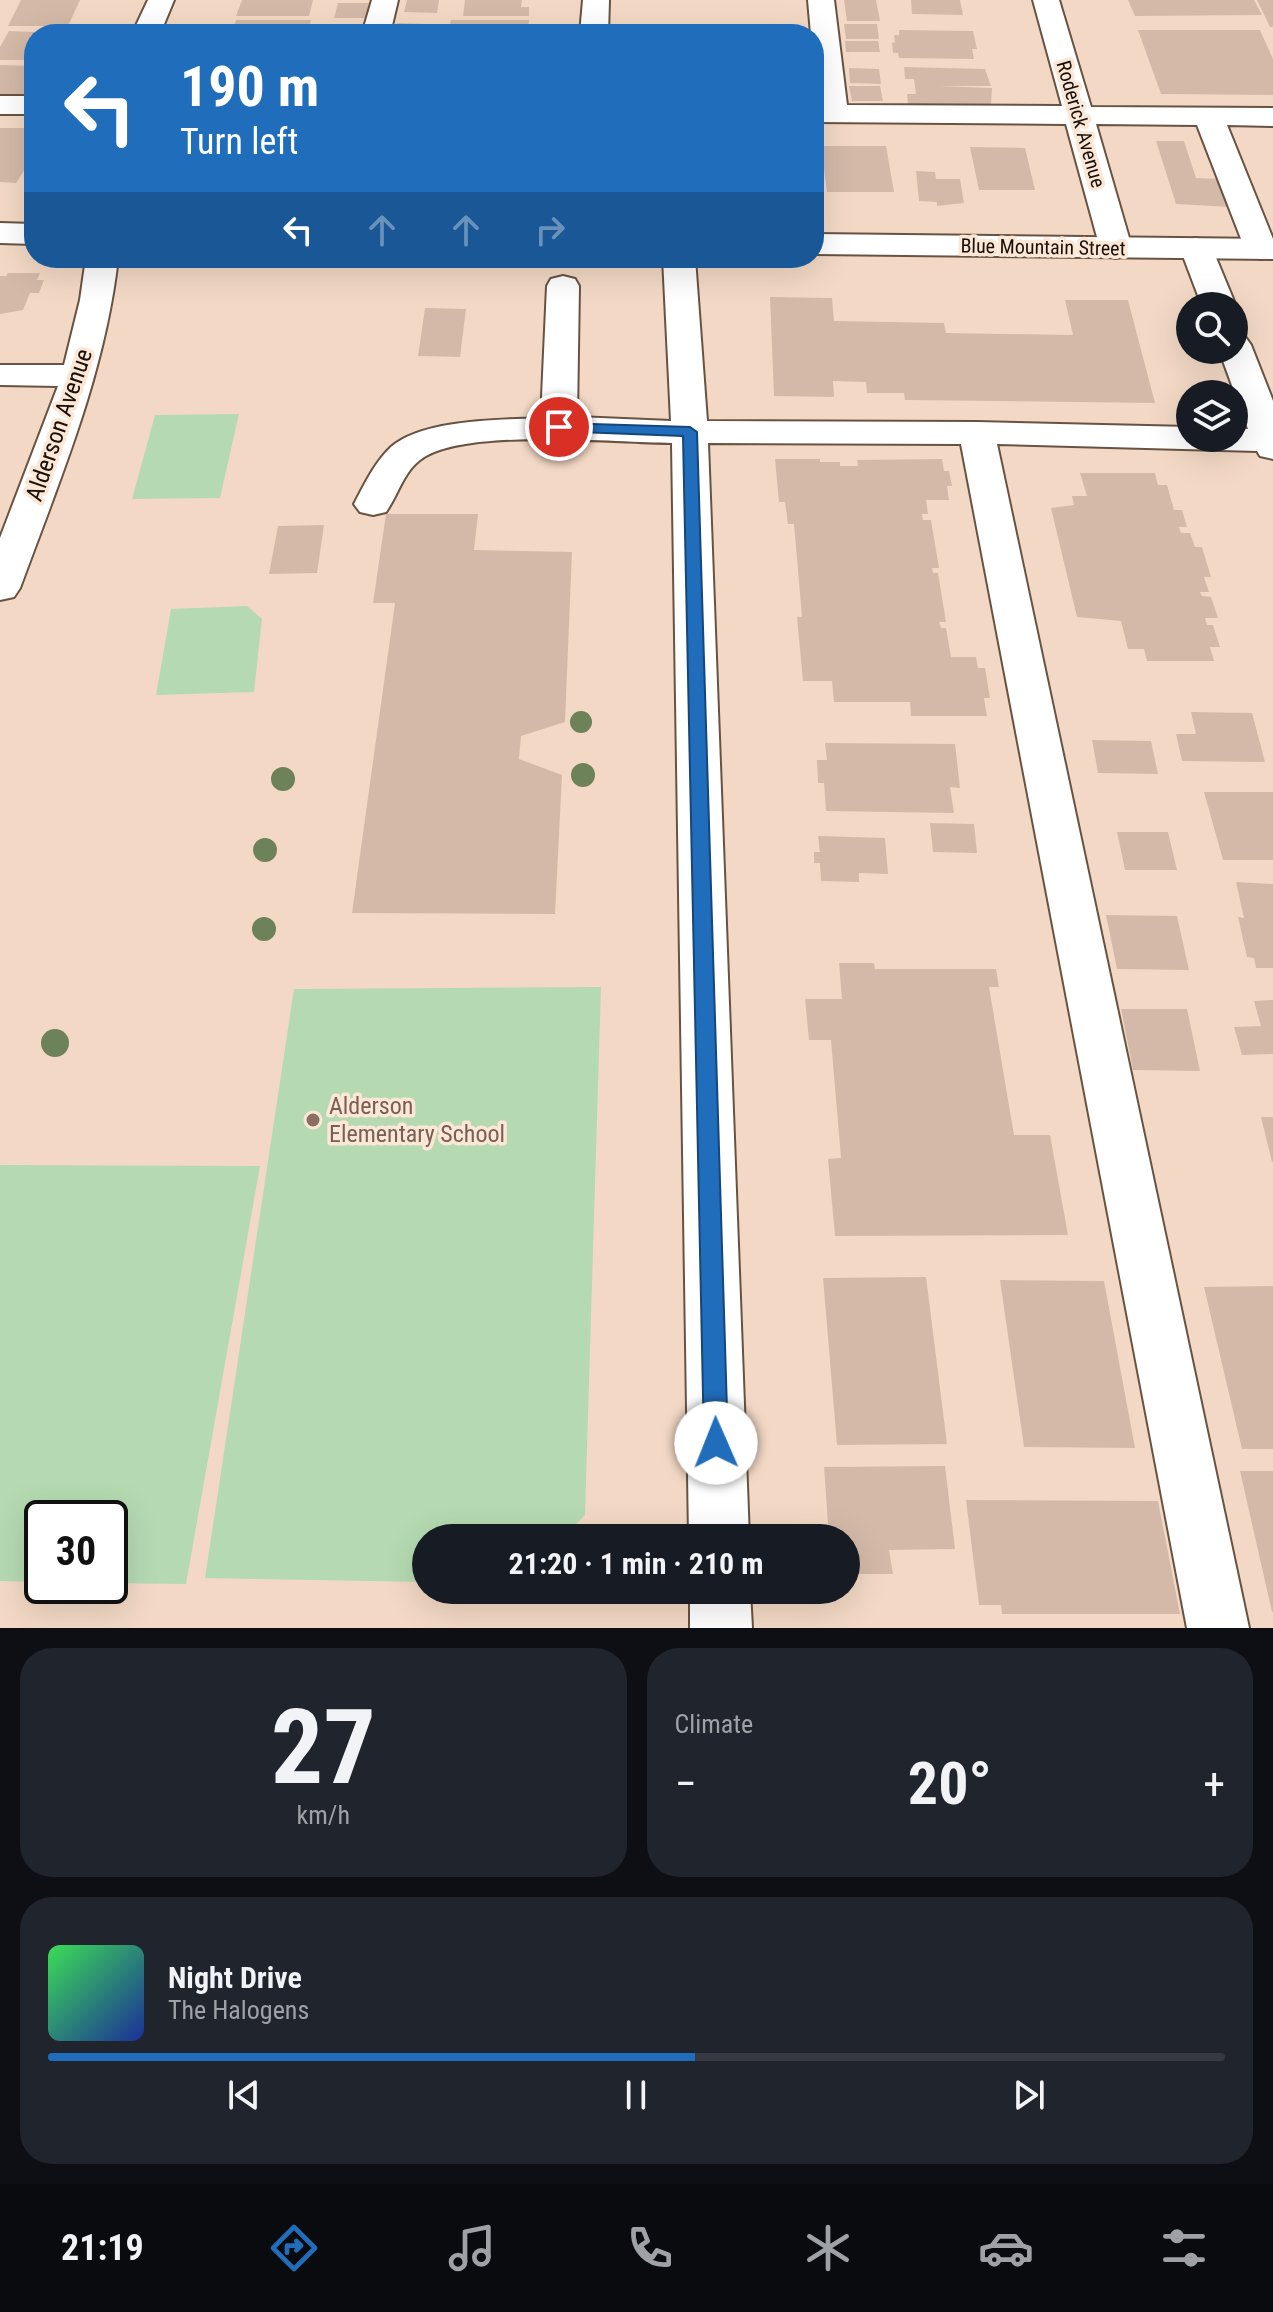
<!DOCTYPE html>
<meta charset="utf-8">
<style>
body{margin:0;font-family:"Roboto Condensed",sans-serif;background:#20242c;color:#f1f3f6;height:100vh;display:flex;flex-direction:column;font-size:30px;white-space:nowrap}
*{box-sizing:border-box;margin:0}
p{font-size:26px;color:#9ea1a6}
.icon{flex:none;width:44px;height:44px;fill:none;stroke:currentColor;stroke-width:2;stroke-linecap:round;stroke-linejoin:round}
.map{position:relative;height:1628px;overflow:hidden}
.sheet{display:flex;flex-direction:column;gap:20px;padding:20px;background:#0d0f14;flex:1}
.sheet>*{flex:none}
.banner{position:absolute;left:24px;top:24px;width:800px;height:244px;border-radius:32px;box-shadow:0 8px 32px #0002;background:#206dbc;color:#fff;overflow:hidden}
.tools{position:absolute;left:1176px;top:292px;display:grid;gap:16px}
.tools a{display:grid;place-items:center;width:72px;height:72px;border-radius:50%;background:#171b24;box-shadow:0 8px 32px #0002;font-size:40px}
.speed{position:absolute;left:24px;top:1500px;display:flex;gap:16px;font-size:40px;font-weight:700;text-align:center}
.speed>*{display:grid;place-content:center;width:104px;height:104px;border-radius:50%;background:#171b24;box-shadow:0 8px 32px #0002;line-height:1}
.speed .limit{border:4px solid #111;border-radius:12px;background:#fff;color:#111}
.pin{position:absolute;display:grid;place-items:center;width:68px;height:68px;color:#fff;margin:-34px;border:4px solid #fff;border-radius:50%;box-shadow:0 2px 8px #0007}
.me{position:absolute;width:88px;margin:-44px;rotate:359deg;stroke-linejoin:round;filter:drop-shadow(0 0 6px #0008)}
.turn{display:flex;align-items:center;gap:28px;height:168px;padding:0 24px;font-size:36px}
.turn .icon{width:104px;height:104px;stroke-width:2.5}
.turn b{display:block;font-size:56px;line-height:68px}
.lanes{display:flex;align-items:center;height:76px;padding:0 24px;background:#0003;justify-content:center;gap:40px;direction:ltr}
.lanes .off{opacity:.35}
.big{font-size:60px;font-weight:700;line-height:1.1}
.sheet .widget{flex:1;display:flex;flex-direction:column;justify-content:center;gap:12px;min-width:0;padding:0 28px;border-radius:32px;background:#20242c}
.sheet .dial{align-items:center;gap:0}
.dial b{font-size:104px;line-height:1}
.song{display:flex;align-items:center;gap:24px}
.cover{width:96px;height:96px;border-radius:12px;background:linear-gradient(135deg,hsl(130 70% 55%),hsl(230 70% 35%))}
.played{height:8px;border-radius:4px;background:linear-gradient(90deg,#206dbc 55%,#363941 55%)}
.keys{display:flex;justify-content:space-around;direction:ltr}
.heat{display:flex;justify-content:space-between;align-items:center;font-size:44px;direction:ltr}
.sheet .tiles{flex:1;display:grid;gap:20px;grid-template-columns:1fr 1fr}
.widget:last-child{grid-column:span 2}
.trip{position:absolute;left:412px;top:1524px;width:448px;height:80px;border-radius:40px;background:#171b24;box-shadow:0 8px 32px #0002;font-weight:700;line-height:80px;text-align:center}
.dock{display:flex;height:128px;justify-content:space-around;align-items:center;background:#090b0e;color:#9ea1a6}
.dock .icon{width:56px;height:56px}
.dock .active{color:#206dbc}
.dock b{font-size:36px;color:#f1f3f6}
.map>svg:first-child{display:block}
.green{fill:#b5dab1}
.building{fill:#d4b9a8}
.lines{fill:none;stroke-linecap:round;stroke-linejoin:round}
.minor-casing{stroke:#685342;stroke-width:4}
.major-casing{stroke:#685342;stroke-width:4}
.minor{fill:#fff;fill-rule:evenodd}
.major{fill:#fff;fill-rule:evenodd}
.tree{fill:#6d8259}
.route{fill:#206dbc;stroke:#15477a;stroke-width:2}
.education-dot{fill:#8d6e63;stroke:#fce7d7;stroke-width:3}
.labels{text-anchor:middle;stroke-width:7;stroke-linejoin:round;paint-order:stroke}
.far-street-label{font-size:20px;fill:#170f08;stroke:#fce7d7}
.street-label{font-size:24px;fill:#170f08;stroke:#fce7d7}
.education-label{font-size:24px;fill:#785e54;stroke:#fce7d7;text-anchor:start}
</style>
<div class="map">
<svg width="1273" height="1628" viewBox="0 0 1273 1628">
<rect width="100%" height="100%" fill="#f3d9c5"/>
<!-- green -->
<path class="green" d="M239 414 220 498 132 499 155 415Z
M247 606 262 619 254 692 156 695 171 609Z
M601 987 585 1515 562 1538H426V1582L205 1578 294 989Z
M0 1165 260 1166 186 1584 110 1583V1518H42V1582L0 1581Z"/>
<!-- building -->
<path class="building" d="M21 0H80L68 26H8Z
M313 0 309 16H236L242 0Z
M407 0H439L437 13 404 12Z
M465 0H522L521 7H529V16H463Z
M844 0H876L880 21H847Z
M911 0H960L963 15 912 14Z
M1128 0H1254L1262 15 1135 16Z
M1257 0H1273V27H1270Z
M338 3H369L365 18H334Z
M236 20H311L308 32 301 34H240V32H232Z
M451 20H529L527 34H448Z
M397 23 427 24 425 34H395Z
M844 24H877L879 39H846Z
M899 30 973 31 977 49H972L974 59 899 58 898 53H893L892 43 895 42 894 35H899Z
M1138 30H1260L1273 59V95L1161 94Z
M9 31 34 32V60H0V47Z
M845 41H878L880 52H846Z
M0 65 34 66V85L29 95H0Z
M904 67 985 69 991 86H939L992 88 991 105 908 104 907 94H916L914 79H905Z
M849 68 879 69 881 84 850 83Z
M849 86H880L883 101H852Z
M0 128H34V144L28 157H33L16 183 0 182Z
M1156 141H1184L1196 178 1221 179 1230 207 1176 204Z
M821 146H886L894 192H827Z
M970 147 1025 148 1035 190H979Z
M916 171 935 172 936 179H960L964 203 937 206V202L919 201Z
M8 273H40L37 280H44L39 293H30L23 310 0 314V276H6Z
M770 297 832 298 834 321 944 323 946 333 1073 335 1065 300H1128L1155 403 905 400 904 393H867L866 382 833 381 834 397 774 396Z
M425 308 466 309 460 357 418 356Z
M775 459H820V462H840V466H858L857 460 942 459 944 471H949L952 486H947L949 500H926L928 514H922L923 520H931L939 568H932L933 573H938L946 622H939L941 628H946L951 657H976L978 668H985L990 698H984L987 716H911L910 702H834L832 681H803L797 617H802L794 524H788L785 502H779Z
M1080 473H1155L1158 485H1167L1174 510H1182L1187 527H1179L1181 533H1190L1195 547H1202L1211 577H1204L1209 592H1200L1202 596 1211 597 1218 618H1205L1207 625H1213L1220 647H1210L1214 661H1147L1144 649H1128L1121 621 1077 617 1051 508 1074 505 1072 496H1087Z
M386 514H478L474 550 572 552 565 722 521 736 519 759 562 775 555 914 352 913 395 603H373Z
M324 525 317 573 269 574 278 526Z
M1191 712 1252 713 1265 762 1182 761 1176 734H1196Z
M1092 740 1151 741 1158 774 1098 773Z
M825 743 955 744 960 788 950 787 954 813 826 811 824 783H818L817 760H827Z
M1204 792H1273V860H1223Z
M930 823 974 824 977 853 933 852Z
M1117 832H1168L1177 870H1125Z
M818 836 885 838 888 874 859 873V882L821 881 820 863H814V852H820Z
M1236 882 1273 884V968H1256L1254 958 1247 957 1238 917 1244 918Z
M1106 915 1177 916 1189 970 1117 969Z
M839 963H874L875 969H996L999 987H989L1014 1135H1050L1068 1235 835 1236 828 1159 841 1158 831 1040H809L805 999H842Z
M1273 1000V1054L1242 1055 1234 1027 1261 1026 1254 1001Z
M1121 1009H1187L1200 1071 1133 1070Z
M1261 1117H1273V1162H1272Z
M926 1277 947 1444 837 1445 823 1278Z
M1000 1280 1104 1281 1135 1448 1024 1447Z
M1273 1286V1449H1242L1204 1287Z
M945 1466 955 1549 889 1550 893 1574H846V1538H829L824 1467Z
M1240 1471H1273V1612H1272Z
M966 1500 1158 1501 1180 1614H1002L1001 1605H979Z"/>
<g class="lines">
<!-- minor casing -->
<g class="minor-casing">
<path id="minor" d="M148 0H174L160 34H132Z
M372 0H398L390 34H362Z
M583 0H609L608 34H580Z
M808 0H834L847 105 1062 106 1033 0H1059L1091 107 1273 108V126L1227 125 1273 239V255L1261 259 1250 256 1245 249 1197 125 1096 124 1132 248 1127 255 1116 258 1105 255 1100 248 1066 124 814 122V104H818L814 34H811Z
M0 96H34V114H0Z
M1196 238 1207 241 1212 248 1236 306 1234 308 1202 306 1180 248 1185 241Z
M86 258H118C105 374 60 479 20 588L14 597 0 600V538L58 386 0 385V365H64L80 300Z
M663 258H695L707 421 977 422 1190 427V438H1234V428L1248 429 1219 350H1234V335L1246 338 1251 345 1273 401V459L1260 456 1257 451 997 444 1249 1628H1187L961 444 708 443 749 1538H689L672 443C617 443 462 427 420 460 403 473 398 495 386 512L373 515 360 512 354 504C364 485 375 462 391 447 423 419 501 420 541 418L547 286 551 279 563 276 575 279 579 286 577 417 671 421Z
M690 1590H750L752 1628H690Z"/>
</g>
<!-- major casing -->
<g class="major-casing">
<path id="major" d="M0 223 34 224V244L0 243Z
M814 234 1273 239V259L814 254Z"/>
</g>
<!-- minor -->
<use href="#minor" class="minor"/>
<!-- major -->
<use href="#major" class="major"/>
</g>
<!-- trees -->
<g class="tree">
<circle cx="581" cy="722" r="11"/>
<circle cx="583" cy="775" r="12"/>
<circle cx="283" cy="779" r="12"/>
<circle cx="265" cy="850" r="12"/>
<circle cx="264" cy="929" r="12"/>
<circle cx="55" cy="1043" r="14"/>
</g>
<!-- route -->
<path class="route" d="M559 423 690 427 697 432 728 1443 725 1451 716 1454 708 1451 704 1443 683 436 553 431 551 427Z"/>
<!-- markers -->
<circle class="education-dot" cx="313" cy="1120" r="8"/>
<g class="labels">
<!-- far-street labels -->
<g class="far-street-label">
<text transform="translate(1081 124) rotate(74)" y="7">Roderick Avenue</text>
<text transform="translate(1043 247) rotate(1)" y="7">Blue Mountain Street</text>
</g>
<!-- street labels -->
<g class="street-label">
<text transform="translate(59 425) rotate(-71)" y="8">Alderson Avenue</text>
</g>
<!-- education labels -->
<g class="education-label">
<text x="329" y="1114">Alderson<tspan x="329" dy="28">Elementary School</tspan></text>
</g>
</g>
</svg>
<div class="tools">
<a><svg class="icon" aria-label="search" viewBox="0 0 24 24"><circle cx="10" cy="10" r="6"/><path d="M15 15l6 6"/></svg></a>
<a><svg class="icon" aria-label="layers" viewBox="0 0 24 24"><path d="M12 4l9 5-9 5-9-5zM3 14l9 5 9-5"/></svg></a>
</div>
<div class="speed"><div class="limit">30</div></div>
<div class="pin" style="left:559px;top:427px;background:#d93025"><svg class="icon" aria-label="arrive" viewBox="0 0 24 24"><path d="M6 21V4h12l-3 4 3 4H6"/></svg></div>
<svg class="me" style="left:716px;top:1443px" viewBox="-20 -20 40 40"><circle r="19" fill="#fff"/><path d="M0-13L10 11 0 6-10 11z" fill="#206dbc"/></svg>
<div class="trip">21:20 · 1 min · 210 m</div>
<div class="banner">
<div class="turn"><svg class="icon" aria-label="left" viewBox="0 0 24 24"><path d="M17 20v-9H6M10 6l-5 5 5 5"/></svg><div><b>190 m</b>Turn left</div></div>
<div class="lanes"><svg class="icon" aria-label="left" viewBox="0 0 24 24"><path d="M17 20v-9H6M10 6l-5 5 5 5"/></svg><svg class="icon off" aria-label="ahead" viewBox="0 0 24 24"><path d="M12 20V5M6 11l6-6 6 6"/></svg><svg class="icon off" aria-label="ahead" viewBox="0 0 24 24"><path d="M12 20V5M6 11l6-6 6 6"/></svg><svg class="icon off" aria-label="right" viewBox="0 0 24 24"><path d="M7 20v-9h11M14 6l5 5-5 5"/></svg></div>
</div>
</div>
<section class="sheet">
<div class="tiles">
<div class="widget dial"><b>27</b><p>km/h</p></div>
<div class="widget"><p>Climate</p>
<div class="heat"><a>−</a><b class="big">20°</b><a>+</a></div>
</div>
<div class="widget">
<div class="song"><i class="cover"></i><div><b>Night Drive</b><p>The Halogens</p></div></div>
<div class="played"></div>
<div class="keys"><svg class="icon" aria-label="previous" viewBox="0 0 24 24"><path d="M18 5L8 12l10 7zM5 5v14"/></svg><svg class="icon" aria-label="pause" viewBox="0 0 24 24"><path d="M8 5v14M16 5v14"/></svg><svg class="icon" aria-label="next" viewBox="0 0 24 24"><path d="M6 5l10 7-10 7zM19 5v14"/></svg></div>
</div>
</div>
</section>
<nav class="dock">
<b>21:19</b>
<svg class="icon active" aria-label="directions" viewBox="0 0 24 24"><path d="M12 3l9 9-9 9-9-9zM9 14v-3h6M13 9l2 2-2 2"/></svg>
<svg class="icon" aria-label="music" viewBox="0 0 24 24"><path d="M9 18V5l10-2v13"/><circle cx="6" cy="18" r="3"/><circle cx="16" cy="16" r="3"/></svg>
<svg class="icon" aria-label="phone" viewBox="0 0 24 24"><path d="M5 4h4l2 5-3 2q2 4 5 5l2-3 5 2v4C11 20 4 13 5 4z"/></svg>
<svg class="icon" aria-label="climate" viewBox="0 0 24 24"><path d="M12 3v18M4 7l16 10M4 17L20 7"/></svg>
<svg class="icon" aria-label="car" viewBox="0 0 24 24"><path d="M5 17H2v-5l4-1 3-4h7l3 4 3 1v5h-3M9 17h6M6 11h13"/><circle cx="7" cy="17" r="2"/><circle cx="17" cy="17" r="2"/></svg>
<svg class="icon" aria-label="filters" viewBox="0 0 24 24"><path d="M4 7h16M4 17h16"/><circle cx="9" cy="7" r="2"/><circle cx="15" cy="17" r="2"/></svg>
</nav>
